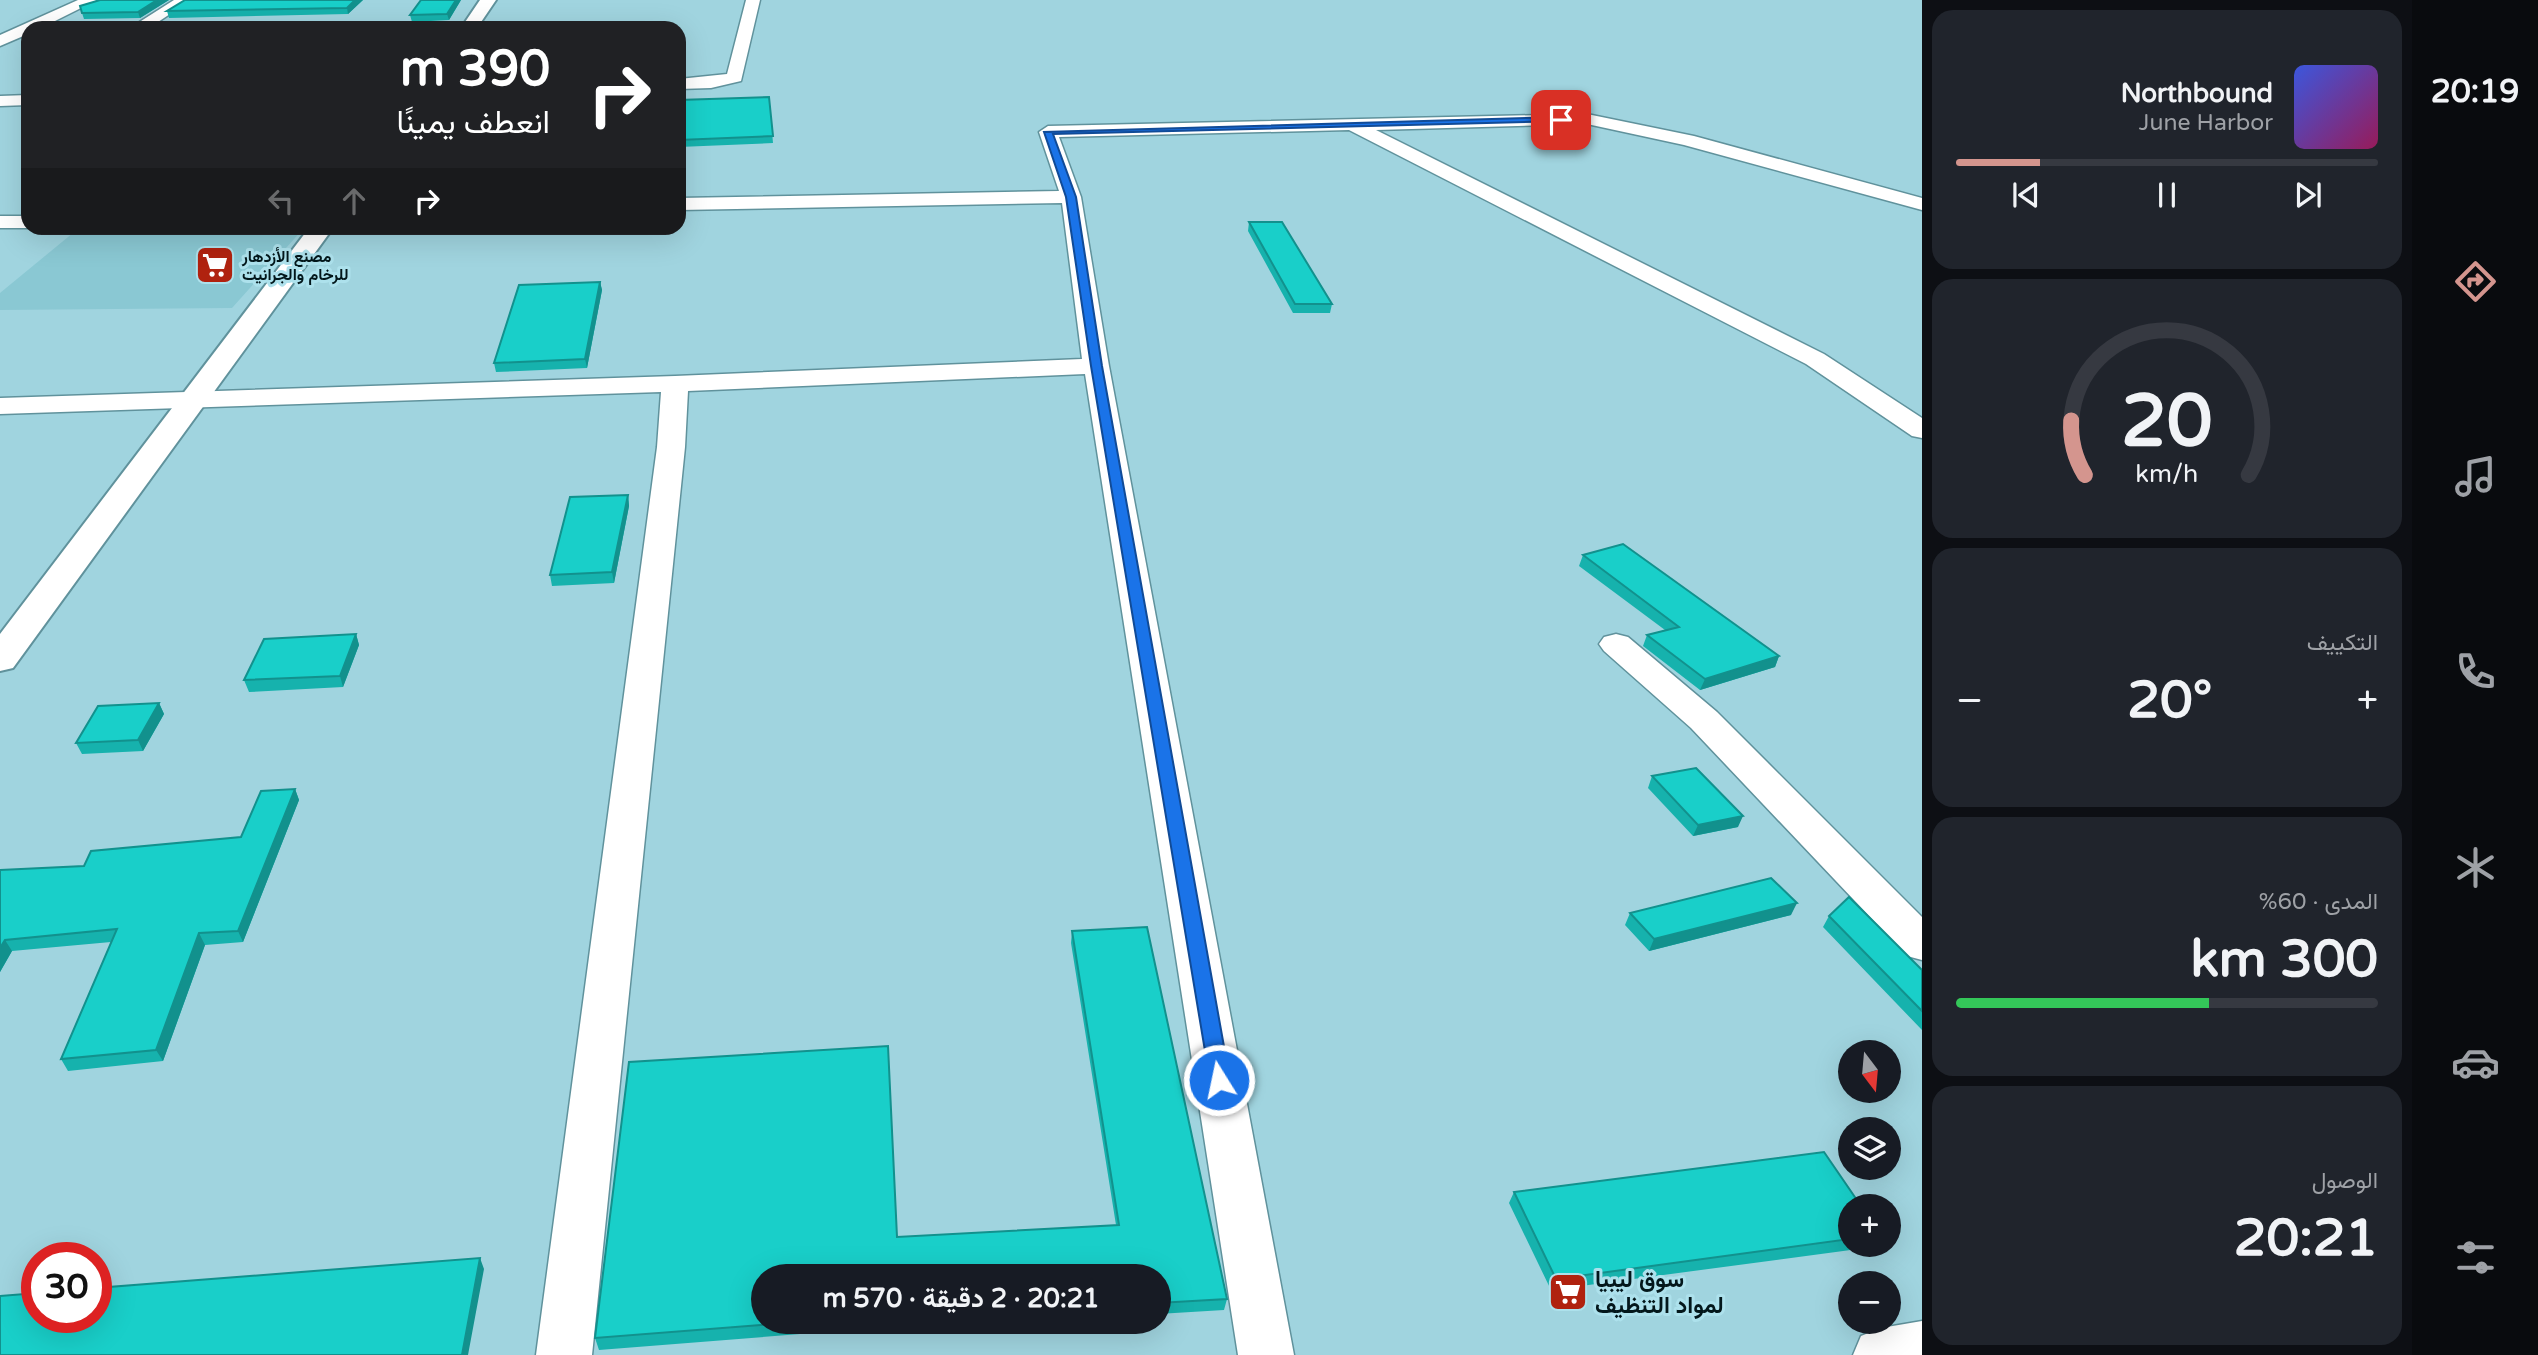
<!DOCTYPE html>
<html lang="ar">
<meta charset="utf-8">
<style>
body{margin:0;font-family:"Varela Round",Vazirmatn,sans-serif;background:#20242c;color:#f1f3f6;direction:rtl;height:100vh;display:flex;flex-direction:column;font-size:26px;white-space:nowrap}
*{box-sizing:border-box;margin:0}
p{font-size:23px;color:#9ea1a6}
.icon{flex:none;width:38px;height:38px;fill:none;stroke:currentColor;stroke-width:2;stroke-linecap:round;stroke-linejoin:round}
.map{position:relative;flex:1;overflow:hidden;direction:ltr}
.side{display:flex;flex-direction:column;gap:10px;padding:10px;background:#0d0f14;width:490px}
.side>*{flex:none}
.top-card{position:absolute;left:21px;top:21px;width:665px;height:214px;border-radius:21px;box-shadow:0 7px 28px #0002;direction:rtl;background:#202124;color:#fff;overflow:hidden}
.needle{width:46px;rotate:164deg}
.buttons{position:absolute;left:1838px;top:1040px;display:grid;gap:14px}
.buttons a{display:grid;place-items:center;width:63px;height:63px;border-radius:50%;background:#171b24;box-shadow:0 7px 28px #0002;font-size:35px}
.speed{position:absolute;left:21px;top:1242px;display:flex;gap:14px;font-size:35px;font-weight:700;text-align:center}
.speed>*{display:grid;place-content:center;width:91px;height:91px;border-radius:50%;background:#171b24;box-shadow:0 7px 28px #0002;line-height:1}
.speed .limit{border:10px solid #d22;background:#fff;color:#111}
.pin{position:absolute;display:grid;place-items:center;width:60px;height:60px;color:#fff;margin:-30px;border-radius:14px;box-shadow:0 4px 10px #0006}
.me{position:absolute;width:77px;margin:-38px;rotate:350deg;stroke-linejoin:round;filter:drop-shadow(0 0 5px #0008)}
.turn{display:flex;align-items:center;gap:24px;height:147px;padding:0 21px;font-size:32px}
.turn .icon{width:91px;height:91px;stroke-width:2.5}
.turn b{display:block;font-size:49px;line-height:60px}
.lanes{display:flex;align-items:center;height:66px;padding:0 21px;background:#0003;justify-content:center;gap:35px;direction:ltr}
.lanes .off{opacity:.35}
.big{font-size:52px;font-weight:700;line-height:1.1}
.side .tile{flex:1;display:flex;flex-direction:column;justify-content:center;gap:10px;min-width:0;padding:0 24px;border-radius:21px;background:#20242c}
.side .dial{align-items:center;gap:0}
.dial svg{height:182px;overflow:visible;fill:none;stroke:#363941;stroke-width:7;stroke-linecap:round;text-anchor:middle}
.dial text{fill:#f1f3f6;stroke:none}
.song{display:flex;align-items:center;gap:21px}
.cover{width:84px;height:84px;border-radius:10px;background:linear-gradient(135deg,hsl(230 70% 55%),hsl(330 70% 35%))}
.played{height:7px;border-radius:4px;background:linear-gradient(90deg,#d4958e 20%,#363941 20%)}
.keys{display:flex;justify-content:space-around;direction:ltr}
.heat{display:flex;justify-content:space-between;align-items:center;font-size:38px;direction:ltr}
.charge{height:10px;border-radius:5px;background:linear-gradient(90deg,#34c759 60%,#363941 0)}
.trip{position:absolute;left:751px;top:1264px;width:420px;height:70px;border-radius:35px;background:#171b24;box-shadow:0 7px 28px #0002;font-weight:700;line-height:70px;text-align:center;direction:rtl}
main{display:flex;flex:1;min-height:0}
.dock{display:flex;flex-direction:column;width:126px;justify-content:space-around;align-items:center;background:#090b0e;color:#9ea1a6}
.dock .icon{width:49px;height:49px}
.dock .current{color:#d4958e}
.dock b{font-size:32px;color:#f1f3f6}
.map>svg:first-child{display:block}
.built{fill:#8ac8d3}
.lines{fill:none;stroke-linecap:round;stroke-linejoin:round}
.minor-casing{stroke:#60929c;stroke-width:3}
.tertiary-casing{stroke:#60929c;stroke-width:4}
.minor{fill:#fff;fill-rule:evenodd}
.tertiary{fill:#fff;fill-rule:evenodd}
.wall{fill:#16b2ad}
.shaded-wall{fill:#12918d}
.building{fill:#19cfc9;stroke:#12918d;stroke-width:2}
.route{fill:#1a73e8;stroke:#114b97;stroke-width:2}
.labels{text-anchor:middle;stroke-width:6;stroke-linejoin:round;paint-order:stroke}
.far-poi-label{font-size:16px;font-weight:bold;fill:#03171b;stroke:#ade1ec;text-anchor:start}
.near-poi-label{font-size:23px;font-weight:bold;fill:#03171b;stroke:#ade1ec;text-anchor:start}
</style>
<main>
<nav class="dock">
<b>20:19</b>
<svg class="icon current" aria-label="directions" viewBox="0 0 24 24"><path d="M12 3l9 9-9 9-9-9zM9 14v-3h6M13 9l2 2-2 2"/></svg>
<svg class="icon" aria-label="music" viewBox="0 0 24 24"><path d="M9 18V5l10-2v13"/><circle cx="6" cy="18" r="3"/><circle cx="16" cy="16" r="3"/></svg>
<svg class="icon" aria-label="phone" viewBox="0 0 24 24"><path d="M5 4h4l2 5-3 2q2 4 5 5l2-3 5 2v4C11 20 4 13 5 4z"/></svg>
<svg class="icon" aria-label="climate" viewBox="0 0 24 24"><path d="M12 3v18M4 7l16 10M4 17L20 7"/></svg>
<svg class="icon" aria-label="car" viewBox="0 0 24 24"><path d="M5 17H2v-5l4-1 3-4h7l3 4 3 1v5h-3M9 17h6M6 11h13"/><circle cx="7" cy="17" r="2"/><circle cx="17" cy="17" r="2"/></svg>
<svg class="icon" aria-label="filters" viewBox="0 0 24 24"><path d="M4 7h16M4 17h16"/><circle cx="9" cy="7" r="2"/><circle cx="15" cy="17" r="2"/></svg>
</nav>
<section class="side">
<div class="tile">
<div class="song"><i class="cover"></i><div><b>Northbound</b><p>June Harbor</p></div></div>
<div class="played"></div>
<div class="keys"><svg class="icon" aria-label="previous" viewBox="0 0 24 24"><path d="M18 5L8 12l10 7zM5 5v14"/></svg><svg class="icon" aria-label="pause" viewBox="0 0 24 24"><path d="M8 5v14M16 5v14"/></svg><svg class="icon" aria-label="next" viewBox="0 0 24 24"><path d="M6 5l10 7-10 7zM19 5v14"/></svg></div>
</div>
<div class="tile dial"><svg viewBox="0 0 100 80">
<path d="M14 69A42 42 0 1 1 86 69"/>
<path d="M14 69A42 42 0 0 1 8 45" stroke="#d4958e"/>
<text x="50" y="56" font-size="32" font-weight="700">20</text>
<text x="50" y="72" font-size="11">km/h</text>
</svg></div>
<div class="tile"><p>التكييف</p>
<div class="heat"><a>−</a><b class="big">20°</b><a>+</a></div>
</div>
<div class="tile"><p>المدى · 60%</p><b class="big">300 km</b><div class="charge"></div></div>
<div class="tile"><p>الوصول</p><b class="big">20:21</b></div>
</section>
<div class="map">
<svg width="1922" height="1355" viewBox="0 0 1922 1355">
<rect width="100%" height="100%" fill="#a0d4df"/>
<!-- built -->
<path class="built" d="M79 228H304L232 308 0 310V293Z"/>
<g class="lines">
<!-- minor casing -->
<g class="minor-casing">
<path id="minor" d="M78 0H97L41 28H28V34L0 46V35Z
M174 0H191L149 28H130Z
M746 0H760L741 81 711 88 679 89V79L727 74Z
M28 95V105L0 106V96Z
M1587 114 1694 136 1922 198V210L1684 145 1587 124 1376 130 1824 354 1922 418V438L1912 436 1806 364 1349 130 1059 137 1081 197 1109 366 1294 1355H1238L1085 374 688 391 685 447 592 1355H536L657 447 661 392 0 414V398L675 376 1082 359 1062 203 679 210V198L1059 191 1039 132 1048 126Z
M0 216H28V228H31H0Z
M1616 634 1628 637 1717 712 1922 917V960L1907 956 1691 728 1604 651 1599 644 1604 637Z
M1922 1321V1355H1853L1861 1336 1881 1328Z"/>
</g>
<!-- tertiary casing -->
<g class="tertiary-casing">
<path id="tertiary" d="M480 0H496L477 28H461Z
M309 228H333L13 668 0 671V634Z"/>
</g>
<!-- minor -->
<use href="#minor" class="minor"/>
<!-- tertiary -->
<use href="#tertiary" class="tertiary"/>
</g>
<!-- wall -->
<path class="wall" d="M100 0H169L140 18 84 19 82 13Z
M185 0H363L348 14 169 18 167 11Z
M461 0 449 20 412 22 410 15Z
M769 97 773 143 679 147V100Z
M1249 222 1332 304 1330 313H1293L1248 231Z
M600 282 602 290 587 368 496 372 494 363Z
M628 495 629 506 614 583 552 586 550 575Z
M1583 555 1779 656 1775 667 1700 690 1643 646 1647 635 1665 630 1579 566Z
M356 634 359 645 343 687 249 692 244 680Z
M159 703 164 714 143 751 82 754 76 743Z
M1652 776 1738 827 1693 836 1648 788Z
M295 789 299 800 243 942 205 945 163 1061 68 1071 61 1059 111 942 12 951 0 972V870L84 866 241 837Z
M1630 913 1791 915 1649 951 1625 925Z
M1829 916 1922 970V1030L1823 927Z
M1072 931 1227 1299 1224 1310 1158 1314V1276L763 1321H1043L940 1328V1323L599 1350 595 1338 897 1237 1116 1225 1071 943Z
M1514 1192 1850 1206V1244H1875L1873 1247 1551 1290 1509 1203Z"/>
<!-- shaded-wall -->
<path class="shaded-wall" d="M157 0H169L140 18 138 12Z
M355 0H363L348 14 347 8Z
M456 0H461L449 20 447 14Z
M600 282 602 290 587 368 585 359Z
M628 495 629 506 614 583 612 572Z
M356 634 359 645 343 687 340 676Z
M1779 656 1775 667 1700 690 1705 679Z
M159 703 164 714 143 751 138 740Z
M295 789 299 800 243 942 238 931Z
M1743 816 1738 827 1693 836 1698 825Z
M1797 903 1791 915 1649 951 1654 939Z
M199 933 205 945 163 1061 156 1050Z
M5 940 12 951 0 972V948Z
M480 1258 484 1269 468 1355H462Z"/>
<!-- building -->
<path class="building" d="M100 0H157L138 12 82 13 80 6Z
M185 0H355L347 8 167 11Z
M421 0H456L447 14 410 15Z
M769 97 773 136 679 140V100Z
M1249 222H1282L1332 304H1295Z
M600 282 585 359 494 363 519 285Z
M628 495 612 572 550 575 570 497Z
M1623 544 1779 656 1705 679 1647 635 1679 627 1583 555Z
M356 634 340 676 244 680 264 639Z
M159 703 138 740 76 743 98 706Z
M1696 768 1743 816 1698 825 1652 776Z
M295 789 238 931 199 933 156 1050 61 1059 117 929 5 940 0 948V870L84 866 91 851 241 837 261 791Z
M1771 878 1797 903 1654 939 1630 913Z
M1849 897 1922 970V1011L1829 916Z
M1147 927 1227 1299 1158 1303V1276H763V1321H813L595 1338 629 1062 888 1046 897 1237 1119 1225 1072 931Z
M1824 1152 1861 1206H1850V1239L1556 1279 1514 1192Z
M480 1258 462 1355H0V1296L37 1293V1318H96V1288Z"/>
<!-- route -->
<path class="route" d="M1561 117 1564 121 1053 134 1076 197 1102 366 1230 1080 1227 1087 1219 1089 1211 1087 1091 366 1066 197 1044 132Z"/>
<!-- icons -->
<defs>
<g id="supermarket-square" transform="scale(2.0125)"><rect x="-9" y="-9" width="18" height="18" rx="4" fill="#b0220f" stroke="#ade1ec"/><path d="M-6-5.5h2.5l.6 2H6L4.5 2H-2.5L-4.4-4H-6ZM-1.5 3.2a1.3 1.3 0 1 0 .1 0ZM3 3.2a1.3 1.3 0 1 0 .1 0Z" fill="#fff"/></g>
</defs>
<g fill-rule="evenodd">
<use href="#supermarket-square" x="215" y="265"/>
<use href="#supermarket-square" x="1568" y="1292"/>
</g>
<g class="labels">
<!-- far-poi labels -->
<g class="far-poi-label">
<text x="242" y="262">مصنع الأزدهار<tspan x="242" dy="18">للرخام والجرانيت</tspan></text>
</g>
<!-- near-poi labels -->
<g class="near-poi-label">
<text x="1595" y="1287">سوق ليبيا<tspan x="1595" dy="26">لمواد التنظيف</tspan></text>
</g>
</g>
</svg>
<div class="buttons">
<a><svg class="needle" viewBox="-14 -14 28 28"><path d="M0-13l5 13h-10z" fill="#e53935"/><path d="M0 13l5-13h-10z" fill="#9ea1a6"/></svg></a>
<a><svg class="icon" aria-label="layers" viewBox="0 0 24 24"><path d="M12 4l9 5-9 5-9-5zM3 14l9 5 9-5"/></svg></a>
<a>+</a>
<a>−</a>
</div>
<div class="speed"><div class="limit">30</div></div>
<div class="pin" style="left:1561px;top:120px;background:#d93025"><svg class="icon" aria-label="arrive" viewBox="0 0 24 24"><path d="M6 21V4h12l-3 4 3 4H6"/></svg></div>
<svg class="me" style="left:1219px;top:1080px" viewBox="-20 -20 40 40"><circle r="17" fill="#1a73e8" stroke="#fff" stroke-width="3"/><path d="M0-11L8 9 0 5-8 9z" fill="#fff"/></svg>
<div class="trip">20:21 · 2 دقيقة · 570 m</div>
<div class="top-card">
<div class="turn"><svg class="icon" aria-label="right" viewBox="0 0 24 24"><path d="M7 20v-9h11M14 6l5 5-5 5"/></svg><div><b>390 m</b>انعطف يمينًا</div></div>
<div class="lanes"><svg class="icon off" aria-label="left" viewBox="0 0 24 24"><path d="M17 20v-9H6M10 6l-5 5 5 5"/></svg><svg class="icon off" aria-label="ahead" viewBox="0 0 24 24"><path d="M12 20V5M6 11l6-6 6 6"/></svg><svg class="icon" aria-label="right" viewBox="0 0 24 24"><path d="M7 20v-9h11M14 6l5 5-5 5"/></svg></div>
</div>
</div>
</main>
